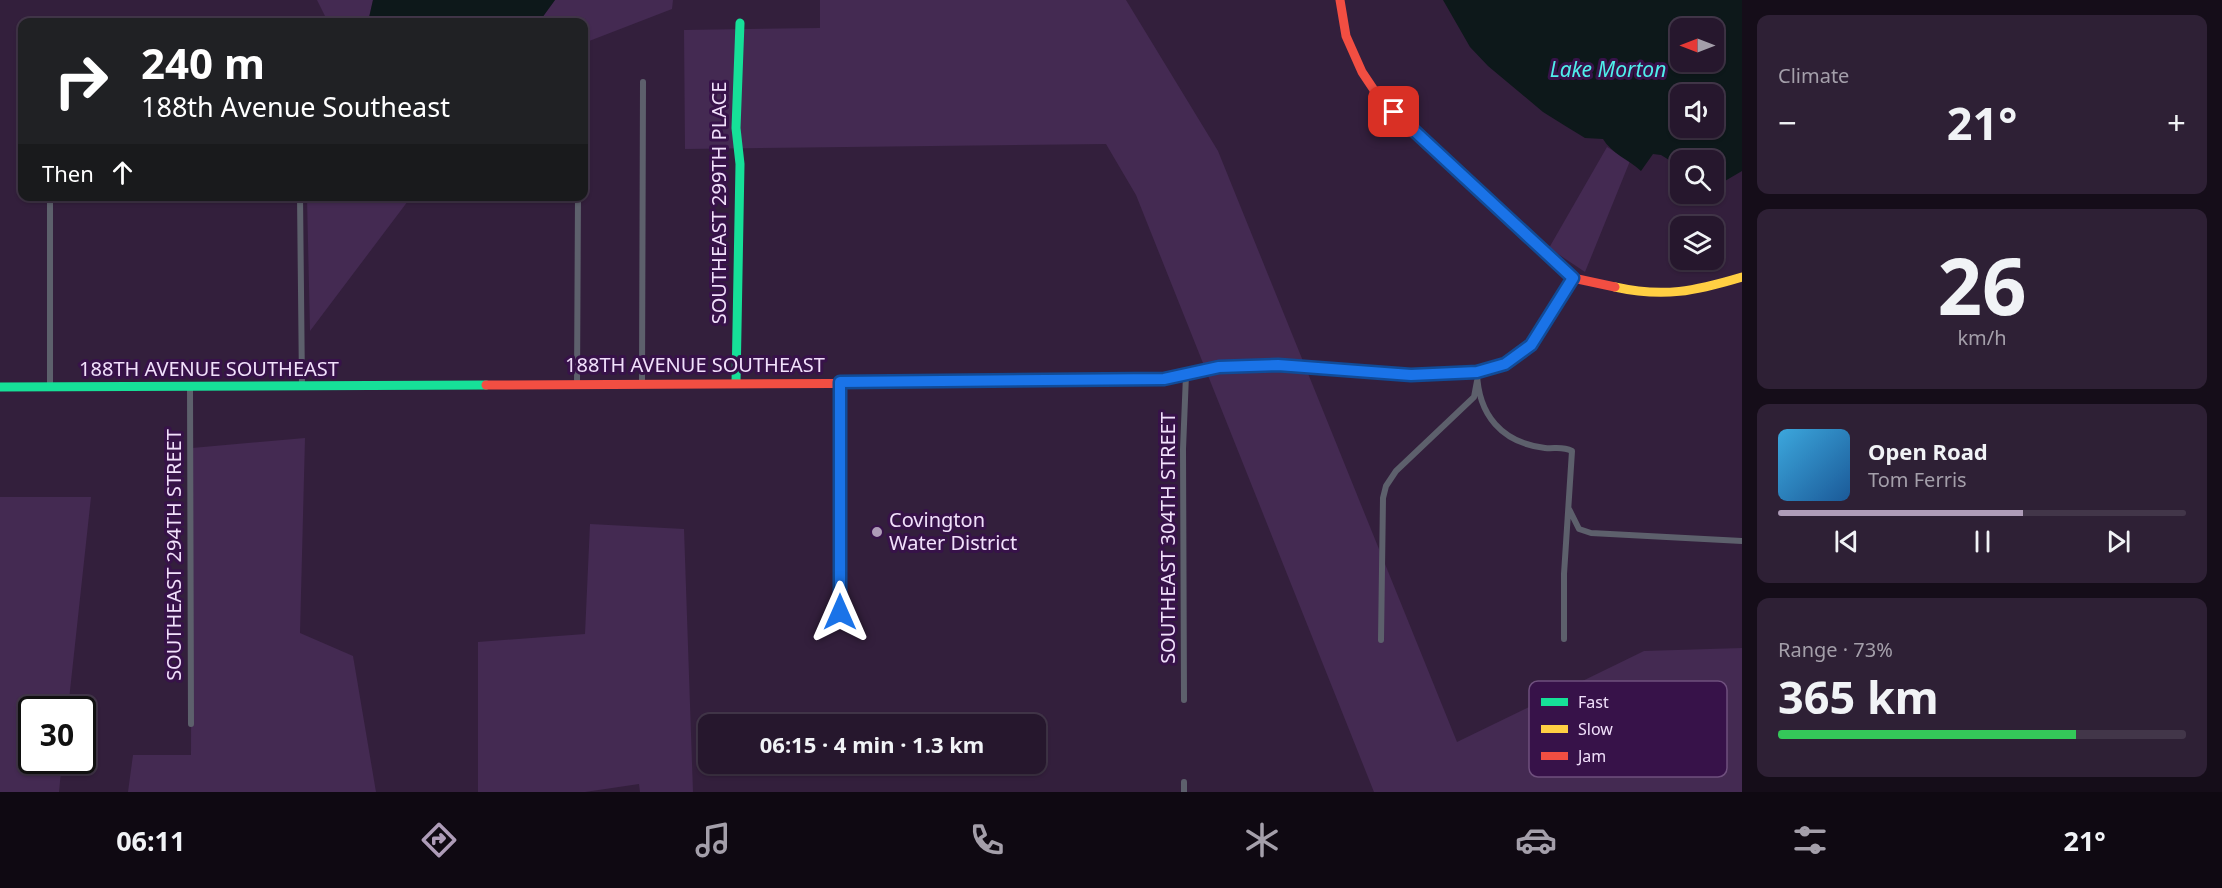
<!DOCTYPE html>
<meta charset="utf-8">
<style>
body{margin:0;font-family:"Noto Sans",sans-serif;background:#2e2035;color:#f1f3f6;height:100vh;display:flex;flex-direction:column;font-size:22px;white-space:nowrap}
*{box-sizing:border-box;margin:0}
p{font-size:20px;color:#a49faa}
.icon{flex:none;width:33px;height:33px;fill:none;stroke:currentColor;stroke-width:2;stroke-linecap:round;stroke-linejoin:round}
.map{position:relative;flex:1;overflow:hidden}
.sheet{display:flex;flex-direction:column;gap:15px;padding:15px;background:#150d19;width:480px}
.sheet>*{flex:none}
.hud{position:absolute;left:18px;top:18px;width:570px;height:183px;border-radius:12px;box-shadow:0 2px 4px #0004,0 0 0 2px #423649;background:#202124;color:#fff;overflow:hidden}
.needle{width:39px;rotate:270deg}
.tools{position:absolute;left:1670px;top:18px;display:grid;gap:12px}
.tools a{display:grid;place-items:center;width:54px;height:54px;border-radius:12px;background:#26172d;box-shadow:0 2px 4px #0004,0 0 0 2px #423649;font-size:30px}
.speed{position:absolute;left:18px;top:696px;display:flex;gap:12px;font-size:30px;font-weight:700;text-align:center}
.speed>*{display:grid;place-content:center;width:78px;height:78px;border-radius:50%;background:#26172d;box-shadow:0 2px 4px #0004,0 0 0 2px #423649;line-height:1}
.speed .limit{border:3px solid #111;border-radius:9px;background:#fff;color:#111}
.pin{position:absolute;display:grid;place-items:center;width:51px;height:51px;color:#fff;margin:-26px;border-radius:12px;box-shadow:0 3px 9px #0006}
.me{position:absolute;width:66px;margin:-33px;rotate:0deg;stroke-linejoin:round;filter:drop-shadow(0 0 4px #0008)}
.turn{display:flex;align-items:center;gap:21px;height:126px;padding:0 24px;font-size:27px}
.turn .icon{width:78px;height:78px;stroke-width:2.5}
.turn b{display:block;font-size:42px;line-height:51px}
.then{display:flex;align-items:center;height:57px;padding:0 24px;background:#0003;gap:12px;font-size:22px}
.big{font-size:45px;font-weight:700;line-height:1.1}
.sheet .tile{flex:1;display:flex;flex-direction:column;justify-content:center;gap:9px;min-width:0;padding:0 21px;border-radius:12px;background:#2e2035}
.sheet .dial{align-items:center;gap:0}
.dial b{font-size:78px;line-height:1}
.song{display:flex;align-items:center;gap:18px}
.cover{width:72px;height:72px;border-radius:9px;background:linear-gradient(135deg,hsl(200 70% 55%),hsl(210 70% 35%))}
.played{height:6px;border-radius:3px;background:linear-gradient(90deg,#ae9cb8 60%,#423649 60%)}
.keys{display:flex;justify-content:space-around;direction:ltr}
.heat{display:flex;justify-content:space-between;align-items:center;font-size:33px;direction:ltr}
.charge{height:9px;border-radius:4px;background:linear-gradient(90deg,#34c759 73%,#423649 0)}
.trip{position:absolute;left:698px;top:714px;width:348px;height:60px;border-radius:12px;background:#26172d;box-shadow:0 2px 4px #0004,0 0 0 2px #423649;font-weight:700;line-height:60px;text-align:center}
.dock{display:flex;height:96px;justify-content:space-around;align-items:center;background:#0f0912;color:#a49faa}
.dock .icon{width:42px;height:42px}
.dock .current{color:#ae9cb8}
.dock b{font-size:27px;color:#f1f3f6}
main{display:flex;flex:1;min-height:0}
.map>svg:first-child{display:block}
.green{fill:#442a52}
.water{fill:#0d181a;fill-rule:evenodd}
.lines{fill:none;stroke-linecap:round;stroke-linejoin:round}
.street{stroke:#5d606c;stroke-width:6}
.fast{stroke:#16e098;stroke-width:9}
.slow{stroke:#ffcf43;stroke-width:9}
.jam{stroke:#f24e42;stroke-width:9}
.route-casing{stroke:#114b97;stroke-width:15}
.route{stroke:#1a73e8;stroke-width:10}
.poi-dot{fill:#ae9cb8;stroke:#371249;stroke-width:2}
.labels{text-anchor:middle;stroke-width:6;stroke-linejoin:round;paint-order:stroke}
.street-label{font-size:20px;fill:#f1e0fb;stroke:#371249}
.poi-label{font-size:20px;fill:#f1e0fb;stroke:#371249;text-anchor:start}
.water-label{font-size:21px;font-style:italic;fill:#4fefeb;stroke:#371249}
.key{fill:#371249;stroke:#6f507e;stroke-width:1.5}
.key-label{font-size:16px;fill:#f1e0fb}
</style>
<main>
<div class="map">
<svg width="1742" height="792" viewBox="0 0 1742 792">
<rect width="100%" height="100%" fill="#331f3c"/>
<!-- green -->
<path class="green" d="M317 0H373L368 22H328Z
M555 0H673L672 9 584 43V22H539Z
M820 0H1126L1218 151 1457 742 1644 651 1742 648V792H1374L1136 195 1106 144 685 149 684 30 820 28Z
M1607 147 1630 161 1585 272 1549 248Z
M307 197H411L310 331Z
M305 438 300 633 353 656 376 792H128L133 755H191L192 448Z
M0 497H91L68 709 32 710V760L62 761 59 792H0Z
M590 524 684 529 693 792H640L639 784 585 792H478V642L585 634Z"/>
<!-- water -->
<path class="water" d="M373 0H555L539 22H368Z
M1443 0H1742V171L1713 188V160H1680V173L1679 166 1661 155 1653 154 1641 171C1629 160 1611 153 1603 139L1585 138 1567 127 1543 112 1488 66 1470 47ZM1680 28H1713V62H1680ZM1680 94H1713V128H1680Z"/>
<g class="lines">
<!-- street -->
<path class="street" d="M300 196 302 386
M1477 372C1478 415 1502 443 1545 448 1555 449 1562 446 1572 451L1564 574V639
M642 383 643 82
M577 384 578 196
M190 387 191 724
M50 388V196
M1569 509 1579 529 1591 533 1742 541
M840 612V382
M1381 640 1383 498 1386 486 1396 471 1474 397 1477 381
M1184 700 1183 449 1186 375
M1184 782V792"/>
<!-- fast -->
<path class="fast" d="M736 383 740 164 736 128 740 23
M969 383 1164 379 1219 367 1278 365 1355 371
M0 387 486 385"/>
<!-- slow -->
<path class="slow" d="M1615 287C1664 298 1695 291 1742 277
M1355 371C1398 374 1488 383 1522 354 1544 336 1558 302 1573 278"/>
<!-- jam -->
<path class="jam" d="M1340 0 1346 36 1362 72 1378 96 1440 157 1573 278 1615 287
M486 385 969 383"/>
</g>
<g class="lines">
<!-- route casing -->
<g class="route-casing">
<path id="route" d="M840 612V382L1164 379 1219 367 1278 365 1411 375 1477 372 1505 364 1531 345 1573 278 1394 112"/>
</g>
<!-- route -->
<use href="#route" class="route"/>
</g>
<!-- markers -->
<circle class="poi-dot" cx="877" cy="532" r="6"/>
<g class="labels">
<!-- street labels -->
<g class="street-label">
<text transform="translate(719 203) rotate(-90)" y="7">SOUTHEAST 299TH PLACE</text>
<text x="695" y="372">188TH AVENUE SOUTHEAST</text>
<text x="209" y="376">188TH AVENUE SOUTHEAST</text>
<text transform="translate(1168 538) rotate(-90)" y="7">SOUTHEAST 304TH STREET</text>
<text transform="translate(174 555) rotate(-90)" y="7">SOUTHEAST 294TH STREET</text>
</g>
<!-- poi labels -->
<g class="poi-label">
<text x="889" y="527">Covington<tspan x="889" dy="23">Water District</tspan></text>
</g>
<!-- water labels -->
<g class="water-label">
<text x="1608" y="77">Lake Morton</text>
</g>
</g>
<!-- legend -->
<rect x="1529" y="681" width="198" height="96" rx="9" class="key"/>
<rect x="1541" y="698" width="27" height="8" fill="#16e098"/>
<rect x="1541" y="725" width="27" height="8" fill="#ffcf43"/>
<rect x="1541" y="752" width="27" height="8" fill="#f24e42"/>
<g class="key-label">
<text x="1578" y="708">Fast</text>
<text x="1578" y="735">Slow</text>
<text x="1578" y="762">Jam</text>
</g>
</svg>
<div class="tools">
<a><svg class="needle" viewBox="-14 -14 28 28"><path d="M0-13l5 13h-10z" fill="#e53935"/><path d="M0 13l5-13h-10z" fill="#a49faa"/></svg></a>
<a><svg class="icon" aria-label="sound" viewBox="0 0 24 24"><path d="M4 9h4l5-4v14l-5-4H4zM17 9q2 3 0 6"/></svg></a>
<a><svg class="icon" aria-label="search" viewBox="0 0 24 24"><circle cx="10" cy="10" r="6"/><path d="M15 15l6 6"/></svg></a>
<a><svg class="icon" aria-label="layers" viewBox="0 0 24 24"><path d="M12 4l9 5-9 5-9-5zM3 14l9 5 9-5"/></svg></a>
</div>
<div class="speed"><div class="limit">30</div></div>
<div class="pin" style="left:1394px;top:112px;background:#d93025"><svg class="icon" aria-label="arrive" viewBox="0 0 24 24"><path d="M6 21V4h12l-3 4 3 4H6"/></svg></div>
<svg class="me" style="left:840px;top:612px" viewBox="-20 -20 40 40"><path d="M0-17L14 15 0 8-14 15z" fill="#1a73e8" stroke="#fff" stroke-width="4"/></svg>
<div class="trip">06:15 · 4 min · 1.3 km</div>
<div class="hud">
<div class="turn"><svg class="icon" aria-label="right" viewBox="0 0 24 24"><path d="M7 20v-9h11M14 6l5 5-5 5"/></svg><div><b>240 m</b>188th Avenue Southeast</div></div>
<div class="then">Then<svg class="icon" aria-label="ahead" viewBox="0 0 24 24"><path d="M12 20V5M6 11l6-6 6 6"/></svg></div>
</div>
</div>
<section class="sheet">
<div class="tile"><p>Climate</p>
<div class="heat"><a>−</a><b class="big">21°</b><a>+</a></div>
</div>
<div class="tile dial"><b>26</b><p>km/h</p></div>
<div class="tile">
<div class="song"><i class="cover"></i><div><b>Open Road</b><p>Tom Ferris</p></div></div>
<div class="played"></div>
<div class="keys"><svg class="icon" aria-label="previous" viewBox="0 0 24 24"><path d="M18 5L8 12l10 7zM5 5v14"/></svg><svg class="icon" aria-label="pause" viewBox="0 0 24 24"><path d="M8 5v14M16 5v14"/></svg><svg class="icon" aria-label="next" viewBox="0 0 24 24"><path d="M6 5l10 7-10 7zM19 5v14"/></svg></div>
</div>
<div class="tile"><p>Range · 73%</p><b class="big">365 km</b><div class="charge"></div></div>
</section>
</main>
<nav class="dock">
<b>06:11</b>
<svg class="icon current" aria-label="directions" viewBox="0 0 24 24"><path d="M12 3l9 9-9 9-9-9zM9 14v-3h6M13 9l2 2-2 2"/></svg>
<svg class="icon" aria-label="music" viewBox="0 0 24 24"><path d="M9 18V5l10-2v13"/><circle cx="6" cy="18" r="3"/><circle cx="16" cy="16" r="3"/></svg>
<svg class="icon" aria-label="phone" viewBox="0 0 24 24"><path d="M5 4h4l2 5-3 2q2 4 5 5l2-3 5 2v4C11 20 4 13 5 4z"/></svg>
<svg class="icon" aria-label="climate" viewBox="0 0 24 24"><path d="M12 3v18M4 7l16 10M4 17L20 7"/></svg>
<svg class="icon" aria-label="car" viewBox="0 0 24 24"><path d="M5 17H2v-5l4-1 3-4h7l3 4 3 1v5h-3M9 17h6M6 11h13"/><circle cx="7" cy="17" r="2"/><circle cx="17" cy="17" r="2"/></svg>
<svg class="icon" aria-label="filters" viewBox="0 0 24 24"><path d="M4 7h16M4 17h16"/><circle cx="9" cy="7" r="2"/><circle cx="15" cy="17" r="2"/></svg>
<b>21°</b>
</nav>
